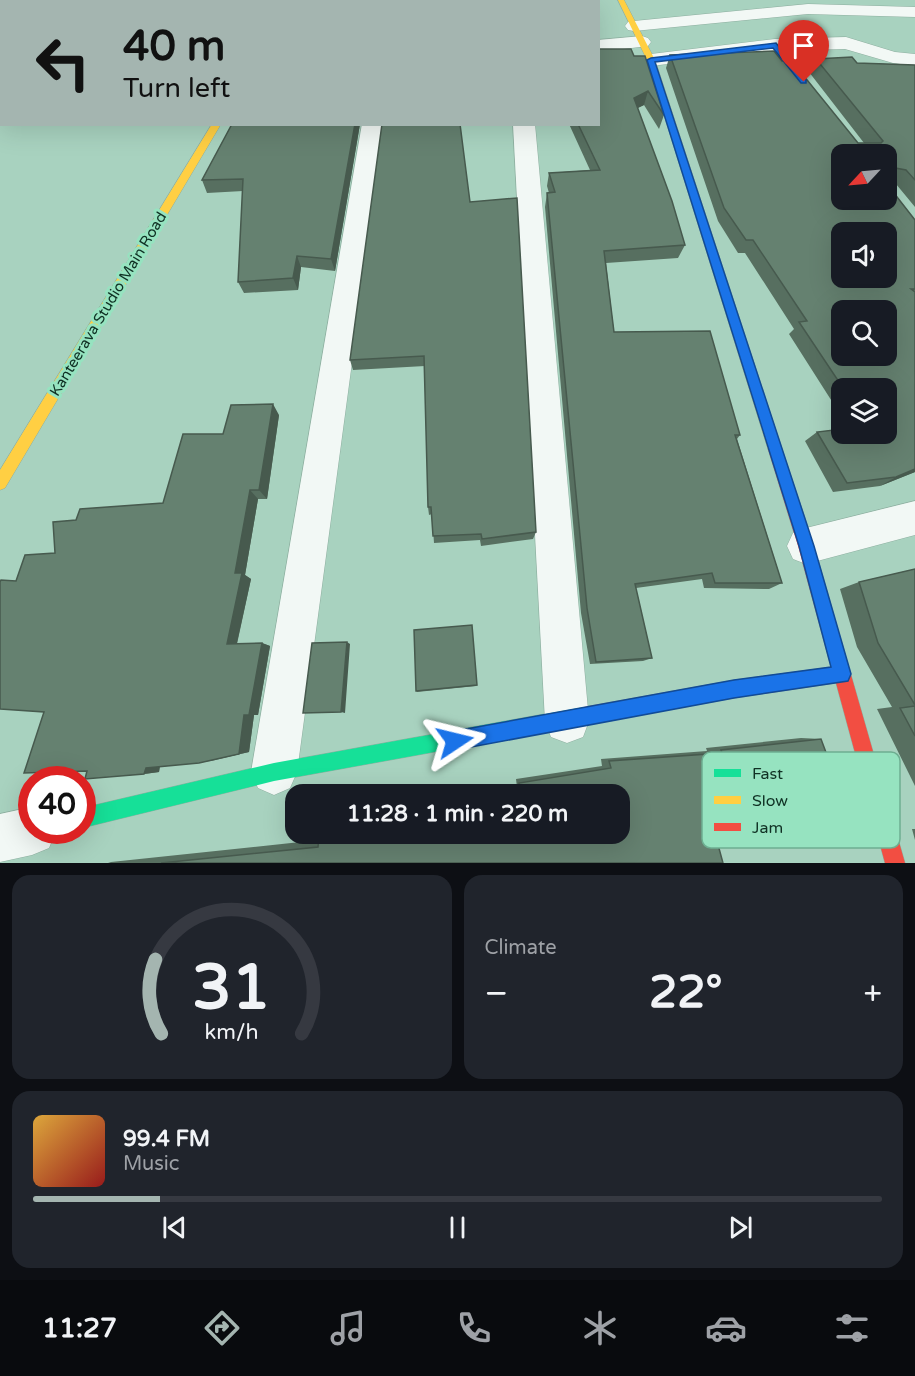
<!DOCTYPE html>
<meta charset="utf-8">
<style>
body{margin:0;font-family:"Varela Round",sans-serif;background:#20242c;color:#f1f3f6;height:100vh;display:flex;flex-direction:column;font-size:22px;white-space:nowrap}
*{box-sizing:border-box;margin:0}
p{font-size:20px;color:#9ea1a6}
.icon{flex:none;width:33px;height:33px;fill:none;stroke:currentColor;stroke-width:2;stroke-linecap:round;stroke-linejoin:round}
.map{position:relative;height:863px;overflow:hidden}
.sheet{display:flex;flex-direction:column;gap:12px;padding:12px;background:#0d0f14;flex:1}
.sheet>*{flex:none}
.guide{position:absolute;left:0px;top:0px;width:600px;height:126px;box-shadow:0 6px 24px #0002;background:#a4b5b0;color:#111;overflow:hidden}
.needle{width:39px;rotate:244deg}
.controls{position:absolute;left:831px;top:144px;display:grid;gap:12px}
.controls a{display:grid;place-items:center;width:66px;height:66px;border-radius:12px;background:#171b24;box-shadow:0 6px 24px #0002;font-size:30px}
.speed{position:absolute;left:18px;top:766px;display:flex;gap:12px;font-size:30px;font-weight:700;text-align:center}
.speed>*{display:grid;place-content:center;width:78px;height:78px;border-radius:50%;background:#171b24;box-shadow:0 6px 24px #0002;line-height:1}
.speed .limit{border:9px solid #d22;background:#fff;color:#111}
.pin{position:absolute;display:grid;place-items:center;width:51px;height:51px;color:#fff;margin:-62px -26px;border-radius:50% 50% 50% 0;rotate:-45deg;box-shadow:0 0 6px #0007}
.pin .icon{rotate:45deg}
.me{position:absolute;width:66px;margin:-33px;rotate:80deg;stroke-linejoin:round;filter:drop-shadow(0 0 4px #0008)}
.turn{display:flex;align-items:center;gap:21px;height:126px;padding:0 24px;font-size:27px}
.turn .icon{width:78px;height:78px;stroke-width:2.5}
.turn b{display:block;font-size:42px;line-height:51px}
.big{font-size:45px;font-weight:800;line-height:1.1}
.sheet .tile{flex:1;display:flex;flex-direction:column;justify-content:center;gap:9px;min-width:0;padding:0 21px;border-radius:18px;background:#20242c}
.sheet .dial{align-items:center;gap:0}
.dial svg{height:156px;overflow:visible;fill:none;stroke:#363941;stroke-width:7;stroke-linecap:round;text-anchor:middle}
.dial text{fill:#f1f3f6;stroke:none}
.song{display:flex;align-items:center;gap:18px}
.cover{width:72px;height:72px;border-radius:9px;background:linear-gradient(135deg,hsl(40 70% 55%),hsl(0 70% 35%))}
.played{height:6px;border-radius:3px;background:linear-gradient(90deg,#a4b5b0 15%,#363941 15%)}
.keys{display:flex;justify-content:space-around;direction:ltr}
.heat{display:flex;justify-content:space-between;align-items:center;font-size:33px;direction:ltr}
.sheet .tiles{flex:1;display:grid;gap:12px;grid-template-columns:1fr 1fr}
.tile:last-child{grid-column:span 2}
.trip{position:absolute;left:285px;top:784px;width:345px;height:60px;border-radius:18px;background:#171b24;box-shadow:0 6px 24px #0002;font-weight:800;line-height:60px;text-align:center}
.dock{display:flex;height:96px;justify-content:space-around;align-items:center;background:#090b0e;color:#9ea1a6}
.dock .icon{width:42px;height:42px}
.dock .current{color:#a4b5b0}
.dock b{font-size:27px;color:#f1f3f6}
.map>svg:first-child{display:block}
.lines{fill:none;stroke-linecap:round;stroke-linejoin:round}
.street-casing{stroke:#8eafa0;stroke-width:1}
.fast-casing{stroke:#8eafa0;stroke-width:1}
.slow-casing{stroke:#8eafa0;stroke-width:1}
.jam-casing{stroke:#8eafa0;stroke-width:1}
.street{fill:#f2f8f5;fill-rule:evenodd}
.fast{fill:#16e098;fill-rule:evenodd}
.slow{fill:#ffcf43;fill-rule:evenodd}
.jam{fill:#f24e42;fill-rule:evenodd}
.wall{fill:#576f60}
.shaded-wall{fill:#475a4e}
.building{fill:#658170;stroke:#475a4e;stroke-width:1.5;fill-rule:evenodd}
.route{fill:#1a73e8;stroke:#114b97;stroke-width:1.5}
.labels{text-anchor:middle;stroke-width:6;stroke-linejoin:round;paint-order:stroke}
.street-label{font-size:15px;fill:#103124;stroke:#96e3c0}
.key{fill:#96e3c0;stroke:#6eae91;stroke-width:1.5}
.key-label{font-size:16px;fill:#103124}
</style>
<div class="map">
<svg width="915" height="863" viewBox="0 0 915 863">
<rect width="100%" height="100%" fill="#a8d2bf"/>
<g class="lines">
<!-- street casing -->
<g class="street-casing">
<path id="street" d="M76 0H92L75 2Z
M563 0H587L562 2Z
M808 4 915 7V17L808 14 634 31 628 30 625 26 628 22 634 21Z
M642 36 648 38 651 42 648 46 598 52V40Z
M846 37 895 52 915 54V66L893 63 845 49 775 51 651 66 644 64 641 60 644 56 651 54 775 39Z
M0 81H2L0 95Z
M362 124H384L297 772 290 788 274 795 258 788 251 772Z
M513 124H535L589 721 583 737 567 743 551 737 545 721Z
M915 501V535L806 564 793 559 787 546 793 533 806 528Z
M32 807V831H56L49 848 32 855 0 862V814Z"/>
</g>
<!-- fast casing -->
<g class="fast-casing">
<path id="fast" d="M584 707 590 710 593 716 590 722 584 725 274 781 82 828V808L274 763Z"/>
</g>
<!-- slow casing -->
<g class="slow-casing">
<path id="slow" d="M285 0H291L284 2Z
M618 0H624L655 60 782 449 780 453 775 455 770 453 768 449 647 60Z
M212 124H221L5 488 0 490V470Z"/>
</g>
<!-- jam casing -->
<g class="jam-casing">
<path id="jam" d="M775 443 780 445 782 449 814 546 905 863H885L836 683 734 698 584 725 578 722 575 716 578 710 584 707 734 680 831 667 798 546 768 449 770 445Z"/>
</g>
<!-- street -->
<use href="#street" class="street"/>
<!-- fast -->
<use href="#fast" class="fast"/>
<!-- slow -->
<use href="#slow" class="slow"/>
<!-- jam -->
<use href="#jam" class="jam"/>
</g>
<!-- wall -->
<path class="wall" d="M670 55 782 61 858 143H864L809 72 816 59 857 63 915 65V207L896 184 895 183 891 189 915 220V472L880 486 833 492 805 441 817 432 886 434V388H842V414L833 403 789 334 794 329 745 253H738L718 221 666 68Z
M634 56 664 115 659 129 644 105 637 108 685 245 678 258 606 263 614 332 740 435 737 439 782 583 769 589 704 588 702 579 636 588 652 658 643 661 590 664 581 613 545 207 547 193H549L547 186 549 173 590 170 569 124H598Z
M232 124H360L335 271 301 267 298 290 244 293 238 282 243 191 207 193 202 180Z
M470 202 536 532 533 539 481 546 480 540 434 543 432 514 429 515 428 507 425 366 353 370 350 360Z
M279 415 267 499H258L245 575 251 579 237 644 262 643 270 646 258 715H254L249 752 211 761 160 766 159 772 144 774 87 771 44 712 16 581 55 553 76 520 163 503Z
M915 569V786L877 709 892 707 857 647 840 589 859 582Z
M477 685 476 686 417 692 416 691Z
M801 738 821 739 714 830 723 863H108L111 862 319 840 620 795H518L516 779 602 766 601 759 707 751 706 748Z
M912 829H915V840Z"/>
<!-- shaded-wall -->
<path class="shaded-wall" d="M648 91 644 105 630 112 634 98Z
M355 124H360L335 271 331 259Z
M297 256 301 267 298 290 293 278Z
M273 404 279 415 267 499 259 490Z
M915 469V472L880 486 896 477Z
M250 490 258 499 245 575 251 579 236 647 227 644 235 573Z
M347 642 350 644 345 713 341 712Z
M262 643 270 646 258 715H249Z
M244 715H254L249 752 199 763Z
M160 765 159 772 144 774 146 768Z"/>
<!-- building -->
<path class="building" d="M598 49H631L634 56H645L664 115 648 91 634 98 672 201 685 245 604 251 614 332 710 331 740 435H735L782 583H715L712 573 635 584 652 658 596 662 587 608 547 193 555 192 549 173 600 170 578 124H598Z
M774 51 782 61 791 60 858 143H881L883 141 816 59 852 57 857 63 915 65V180L906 170 895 168 894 185H890V188L915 220V289H911L915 292V469L896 477 847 483 817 432 842 429V434H886V388H843L799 322 807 321 753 240H746L724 208 670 55ZM842 154H886V200H842ZM842 232H886V278H842ZM842 310H886V356H842Z
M232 124H355L331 259 297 256 293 278 238 282 243 179 202 180Z
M382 124H460L470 202 517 198 536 532 482 539 481 534 433 536 431 507H428L424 356 350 360Z
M273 404 259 490H250L235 573H242L227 644 262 643 249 715H244L239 754 199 763 146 768 144 774 85 779 87 771 24 773 44 712 0 709V582L1 580 16 581 25 555 55 553 53 522 76 520 80 509 163 503 183 434H223L231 405Z
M915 569V705L878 643 859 582Z
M472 625 477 685 416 691 414 630Z
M347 642 341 712 303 713 312 643Z
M915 706V736L900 708Z
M821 739 850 817 714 830 723 863H161L318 847 319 834H620V795H521L519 783 611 768 609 761 722 753 721 750Z"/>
<!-- route -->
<path class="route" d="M776 43 806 80V83H801L773 48 655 62 814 546 851 674 848 681 734 698 455 750 448 747 445 741 448 734 455 731 734 680 831 667 799 546 647 60 651 58Z"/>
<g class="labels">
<!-- street labels -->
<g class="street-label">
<text transform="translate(108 304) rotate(-59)" y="5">Kanteerava Studio Main Road</text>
</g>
</g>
<!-- legend -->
<rect x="702" y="752" width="198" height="96" rx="9" class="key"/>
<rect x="714" y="769" width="27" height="8" fill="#16e098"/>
<rect x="714" y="796" width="27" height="8" fill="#ffcf43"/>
<rect x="714" y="823" width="27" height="8" fill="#f24e42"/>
<g class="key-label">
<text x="752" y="779">Fast</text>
<text x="752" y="806">Slow</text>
<text x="752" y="833">Jam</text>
</g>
</svg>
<div class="controls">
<a><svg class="needle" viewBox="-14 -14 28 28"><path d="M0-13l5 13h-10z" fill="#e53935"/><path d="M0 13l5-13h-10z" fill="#9ea1a6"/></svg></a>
<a><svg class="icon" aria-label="sound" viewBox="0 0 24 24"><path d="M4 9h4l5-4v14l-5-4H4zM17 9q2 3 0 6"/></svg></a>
<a><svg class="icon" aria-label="search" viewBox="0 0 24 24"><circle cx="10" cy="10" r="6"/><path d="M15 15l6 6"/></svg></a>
<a><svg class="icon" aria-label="layers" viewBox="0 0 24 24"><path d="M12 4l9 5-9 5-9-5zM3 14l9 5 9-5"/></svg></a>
</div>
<div class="speed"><div class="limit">40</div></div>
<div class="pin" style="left:804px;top:82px;background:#d93025"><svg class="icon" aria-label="arrive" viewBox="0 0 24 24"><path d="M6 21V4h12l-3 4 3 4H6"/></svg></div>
<svg class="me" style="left:455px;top:741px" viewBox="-20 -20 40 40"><path d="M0-17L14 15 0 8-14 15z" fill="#1a73e8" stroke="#fff" stroke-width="4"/></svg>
<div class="trip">11:28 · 1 min · 220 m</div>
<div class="guide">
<div class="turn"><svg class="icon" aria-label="left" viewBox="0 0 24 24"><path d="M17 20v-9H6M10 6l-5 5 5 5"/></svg><div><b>40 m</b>Turn left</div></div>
</div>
</div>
<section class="sheet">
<div class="tiles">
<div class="tile dial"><svg viewBox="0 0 100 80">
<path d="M14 69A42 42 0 1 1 86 69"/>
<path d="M14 69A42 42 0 0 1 11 31" stroke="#a4b5b0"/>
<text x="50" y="56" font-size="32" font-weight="700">31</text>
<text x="50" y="72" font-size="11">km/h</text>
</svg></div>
<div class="tile"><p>Climate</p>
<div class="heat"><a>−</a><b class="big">22°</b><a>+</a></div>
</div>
<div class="tile">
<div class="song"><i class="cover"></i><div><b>99.4 FM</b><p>Music</p></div></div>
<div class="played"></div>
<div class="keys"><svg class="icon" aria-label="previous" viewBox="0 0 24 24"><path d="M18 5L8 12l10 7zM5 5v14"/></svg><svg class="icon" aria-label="pause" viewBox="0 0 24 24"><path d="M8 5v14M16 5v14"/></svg><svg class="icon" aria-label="next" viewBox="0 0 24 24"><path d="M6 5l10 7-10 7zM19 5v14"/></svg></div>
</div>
</div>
</section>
<nav class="dock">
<b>11:27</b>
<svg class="icon current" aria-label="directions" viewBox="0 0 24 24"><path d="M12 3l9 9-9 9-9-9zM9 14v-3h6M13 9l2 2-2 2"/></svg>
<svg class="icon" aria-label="music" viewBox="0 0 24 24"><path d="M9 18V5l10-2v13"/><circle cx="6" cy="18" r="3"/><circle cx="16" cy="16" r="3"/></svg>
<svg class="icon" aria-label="phone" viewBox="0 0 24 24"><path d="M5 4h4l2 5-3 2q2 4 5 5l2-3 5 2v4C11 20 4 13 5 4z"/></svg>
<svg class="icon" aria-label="climate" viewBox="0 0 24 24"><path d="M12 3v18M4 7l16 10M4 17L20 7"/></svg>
<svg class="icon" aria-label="car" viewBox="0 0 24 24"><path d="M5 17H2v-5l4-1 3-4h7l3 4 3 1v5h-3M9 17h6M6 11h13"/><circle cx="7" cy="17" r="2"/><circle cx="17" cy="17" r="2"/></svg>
<svg class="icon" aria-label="filters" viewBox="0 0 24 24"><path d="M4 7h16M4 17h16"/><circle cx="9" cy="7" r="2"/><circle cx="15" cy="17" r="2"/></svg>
</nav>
